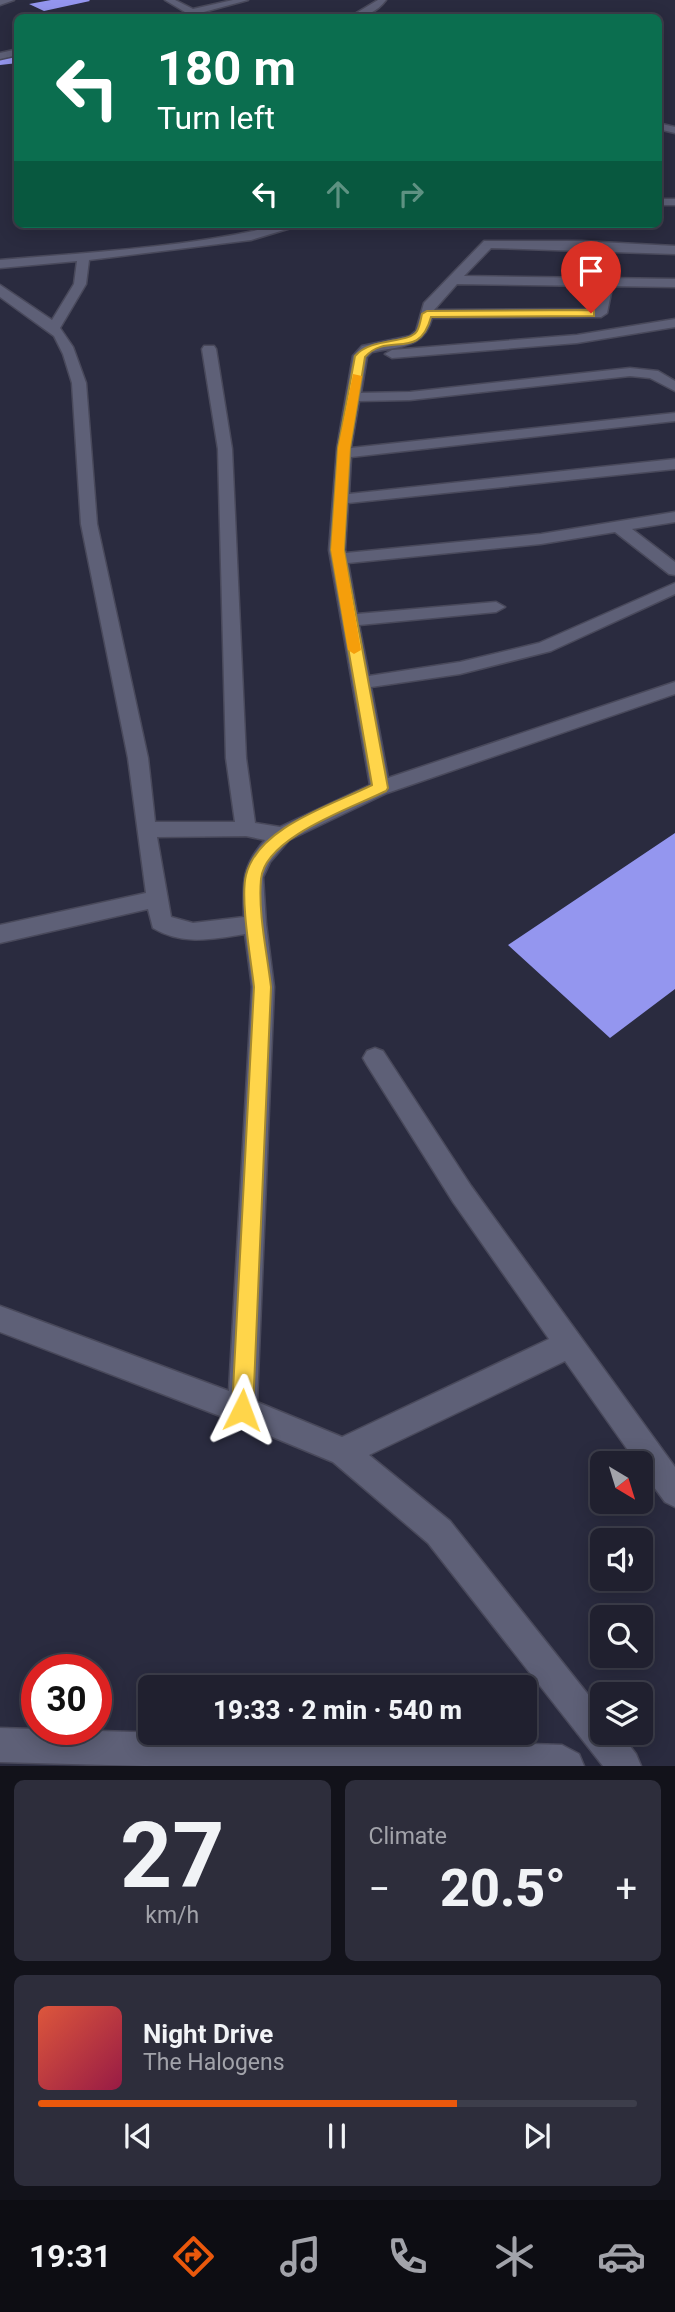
<!DOCTYPE html>
<meta charset="utf-8">
<style>
body{margin:0;font-family:Roboto,sans-serif;background:#2d2d3b;color:#f1f3f6;height:100vh;display:flex;flex-direction:column;font-size:26px;white-space:nowrap}
*{box-sizing:border-box;margin:0}
p{font-size:23px;color:#a2a3aa}
.icon{flex:none;width:38px;height:38px;fill:none;stroke:currentColor;stroke-width:2;stroke-linecap:round;stroke-linejoin:round}
.map{position:relative;height:1766px;overflow:hidden}
.sheet{display:flex;flex-direction:column;gap:14px;padding:14px;background:#12121a;flex:1}
.sheet>*{flex:none}
.hud{position:absolute;left:14px;top:14px;width:648px;height:214px;border-radius:10px;box-shadow:0 4px 18px #0003,0 0 0 2px #3d3e4b;background:#0b6e4f;color:#fff;overflow:hidden}
.needle{width:46px;rotate:142deg}
.fabs{position:absolute;left:590px;top:1451px;display:grid;gap:14px}
.fabs a{display:grid;place-items:center;width:63px;height:63px;border-radius:10px;background:#20202f;box-shadow:0 4px 18px #0003,0 0 0 2px #3d3e4b;font-size:35px}
.speed{position:absolute;left:21px;top:1654px;display:flex;gap:14px;font-size:35px;font-weight:700;text-align:center}
.speed>*{display:grid;place-content:center;width:91px;height:91px;border-radius:50%;background:#20202f;box-shadow:0 4px 18px #0003,0 0 0 2px #3d3e4b;line-height:1}
.speed .limit{border:10px solid #d22;background:#fff;color:#111}
.pin{position:absolute;display:grid;place-items:center;width:60px;height:60px;color:#fff;margin:-72px -30px;border-radius:50% 50% 50% 0;rotate:-45deg;box-shadow:0 0 7px #0007}
.pin .icon{rotate:45deg}
.me{position:absolute;width:77px;margin:-38px;rotate:3deg;stroke-linejoin:round;filter:drop-shadow(0 0 5px #0008)}
.turn{display:flex;align-items:center;gap:24px;height:147px;padding:0 28px;font-size:32px}
.turn .icon{width:91px;height:91px;stroke-width:2.5}
.turn b{display:block;font-size:49px;line-height:60px}
.lanes{display:flex;align-items:center;height:66px;padding:0 28px;background:#0003;justify-content:center;gap:35px;direction:ltr}
.lanes .off{opacity:.35}
.big{font-size:52px;font-weight:800;line-height:1.1}
.sheet .card{flex:1;display:flex;flex-direction:column;justify-content:center;gap:10px;min-width:0;padding:0 24px;border-radius:10px;background:#2d2d3b}
.sheet .dial{align-items:center;gap:0}
.dial b{font-size:91px;line-height:1}
.song{display:flex;align-items:center;gap:21px}
.cover{width:84px;height:84px;border-radius:10px;background:linear-gradient(135deg,hsl(10 70% 55%),hsl(340 70% 35%))}
.played{height:7px;border-radius:4px;background:linear-gradient(90deg,#ea580c 70%,#3d3e4b 70%)}
.keys{display:flex;justify-content:space-around;direction:ltr}
.heat{display:flex;justify-content:space-between;align-items:center;font-size:38px;direction:ltr}
.sheet .tiles{flex:1;display:grid;gap:14px;grid-template-columns:1fr 1fr}
.card:last-child{grid-column:span 2}
.trip{position:absolute;left:138px;top:1675px;width:399px;height:70px;border-radius:10px;background:#20202f;box-shadow:0 4px 18px #0003,0 0 0 2px #3d3e4b;font-weight:800;line-height:70px;text-align:center}
.tabs{display:flex;height:112px;justify-content:space-around;align-items:center;background:#0d0d13;color:#a2a3aa}
.tabs .icon{width:49px;height:49px}
.tabs .on{color:#ea580c}
.tabs b{font-size:32px;color:#f1f3f6}
.map>svg:first-child{display:block}
.building{fill:#9496ef}
.lines{fill:none;stroke-linecap:round;stroke-linejoin:round}
.minor-casing{stroke:#49495b;stroke-width:3}
.minor{fill:#5e6077;fill-rule:evenodd}
.route{fill:#ffd54a;stroke:#a68a30;stroke-width:2}
.slow{fill:#f59e0b}
</style>
<div class="map">
<svg width="675" height="1766" viewBox="0 0 675 1766">
<rect width="100%" height="100%" fill="#2a2b3f"/>
<!-- building -->
<path class="building" d="M51 0H89L90 1 44 11 29 4Z
M11 56 18 63 0 65V59Z
M675 833V989L610 1038 508 945Z"/>
<g class="lines">
<!-- minor casing -->
<g class="minor-casing">
<path id="minor" d="M0 0H14L0 5Z
M165 0H175L193 9 233 0H248L200 13 207 18H195Z
M378 0H386C377 12 363 18 348 18Z
M18 49V55L0 59V53Z
M658 123 675 127V133L658 129Z
M658 199H675V205H658Z
M284 224H304L251 240 89 260 86 284 60 328 73 347 86 383 97 524 148 758 155 822H235L226 758 218 449 202 349 204 346H214L216 349 232 449 246 758 255 823 280 827 370 785 329 550 337 448 353 356 362 346 410 336 416 331 424 303 484 241H581L675 246V254L491 248 464 276 675 279V287L609 286 611 293 607 313 601 317 432 318C424 349 399 346 372 352L367 357 361 393 410 392 630 368 658 371 675 381V391L650 378 630 376 410 400 359 401 351 448 675 413V421L351 457 349 494 675 459V469L348 503 345 550 346 553 541 534 675 512V522L632 529 675 562V575L669 574 615 532 541 544 348 563 357 614 496 602 505 607 496 612 359 625 369 676 460 662 539 643 675 583V594L551 651 460 674 371 687 388 778 675 682V694L387 793 289 840 270 862 263 877 266 924 274 987 257 1402 342 1437 549 1339 453 1202 367 1065 363 1058 367 1051 375 1048 383 1051 471 1186 675 1467V1507L665 1502 640 1468V1463H637L565 1361 369 1455 450 1521 602 1712V1732H619L636 1754 641 1766H603L428 1543 333 1462 241 1424 0 1332V1306L229 1391 252 987 245 934C213 939 183 946 153 928L148 909 0 943V925L146 893 128 758 81 524 72 383 63 354 54 336 0 297V285L52 320 74 284 77 261 0 268V260C94 252 192 247 284 224ZM457 284 596 286 599 293 595 309 434 310ZM246 836 265 840C241 867 243 883 244 917L193 923 171 917 157 837Z
M675 319V327L577 343 392 358 385 354 392 350 577 335Z
M0 1728 562 1745 579 1754 584 1766H144L0 1762Z"/>
</g>
<!-- minor -->
<use href="#minor" class="minor"/>
</g>
<!-- route -->
<path class="route" d="M591 310 594 311V316L431 317C419 362 388 331 365 357L350 448 344 550 388 788 386 791C352 808 265 837 261 879 258 914 267 952 271 987L253 1410 250 1417 242 1420 235 1417 232 1410 254 987C251 960 240 899 246 875 258 827 332 805 372 785L331 550 338 448 355 356C371 337 409 344 417 331 420 326 421 318 422 314L427 311Z"/>
<!-- slow -->
<path class="slow" d="M353 374 362 376 350 448 344 550 361 650 354 654 348 650 331 550 338 448Z"/>
</svg>
<div class="fabs">
<a><svg class="needle" viewBox="-14 -14 28 28"><path d="M0-13l5 13h-10z" fill="#e53935"/><path d="M0 13l5-13h-10z" fill="#a2a3aa"/></svg></a>
<a><svg class="icon" aria-label="sound" viewBox="0 0 24 24"><path d="M4 9h4l5-4v14l-5-4H4zM17 9q2 3 0 6"/></svg></a>
<a><svg class="icon" aria-label="search" viewBox="0 0 24 24"><circle cx="10" cy="10" r="6"/><path d="M15 15l6 6"/></svg></a>
<a><svg class="icon" aria-label="layers" viewBox="0 0 24 24"><path d="M12 4l9 5-9 5-9-5zM3 14l9 5 9-5"/></svg></a>
</div>
<div class="speed"><div class="limit">30</div></div>
<div class="pin" style="left:591px;top:313px;background:#d93025"><svg class="icon" aria-label="arrive" viewBox="0 0 24 24"><path d="M6 21V4h12l-3 4 3 4H6"/></svg></div>
<svg class="me" style="left:242px;top:1410px" viewBox="-20 -20 40 40"><path d="M0-17L14 15 0 8-14 15z" fill="#ffd54a" stroke="#fff" stroke-width="4"/></svg>
<div class="trip">19:33 · 2 min · 540 m</div>
<div class="hud">
<div class="turn"><svg class="icon" aria-label="left" viewBox="0 0 24 24"><path d="M17 20v-9H6M10 6l-5 5 5 5"/></svg><div><b>180 m</b>Turn left</div></div>
<div class="lanes"><svg class="icon" aria-label="left" viewBox="0 0 24 24"><path d="M17 20v-9H6M10 6l-5 5 5 5"/></svg><svg class="icon off" aria-label="ahead" viewBox="0 0 24 24"><path d="M12 20V5M6 11l6-6 6 6"/></svg><svg class="icon off" aria-label="right" viewBox="0 0 24 24"><path d="M7 20v-9h11M14 6l5 5-5 5"/></svg></div>
</div>
</div>
<section class="sheet">
<div class="tiles">
<div class="card dial"><b>27</b><p>km/h</p></div>
<div class="card"><p>Climate</p>
<div class="heat"><a>−</a><b class="big">20.5°</b><a>+</a></div>
</div>
<div class="card">
<div class="song"><i class="cover"></i><div><b>Night Drive</b><p>The Halogens</p></div></div>
<div class="played"></div>
<div class="keys"><svg class="icon" aria-label="previous" viewBox="0 0 24 24"><path d="M18 5L8 12l10 7zM5 5v14"/></svg><svg class="icon" aria-label="pause" viewBox="0 0 24 24"><path d="M8 5v14M16 5v14"/></svg><svg class="icon" aria-label="next" viewBox="0 0 24 24"><path d="M6 5l10 7-10 7zM19 5v14"/></svg></div>
</div>
</div>
</section>
<nav class="tabs">
<b>19:31</b>
<svg class="icon on" aria-label="directions" viewBox="0 0 24 24"><path d="M12 3l9 9-9 9-9-9zM9 14v-3h6M13 9l2 2-2 2"/></svg>
<svg class="icon" aria-label="music" viewBox="0 0 24 24"><path d="M9 18V5l10-2v13"/><circle cx="6" cy="18" r="3"/><circle cx="16" cy="16" r="3"/></svg>
<svg class="icon" aria-label="phone" viewBox="0 0 24 24"><path d="M5 4h4l2 5-3 2q2 4 5 5l2-3 5 2v4C11 20 4 13 5 4z"/></svg>
<svg class="icon" aria-label="climate" viewBox="0 0 24 24"><path d="M12 3v18M4 7l16 10M4 17L20 7"/></svg>
<svg class="icon" aria-label="car" viewBox="0 0 24 24"><path d="M5 17H2v-5l4-1 3-4h7l3 4 3 1v5h-3M9 17h6M6 11h13"/><circle cx="7" cy="17" r="2"/><circle cx="17" cy="17" r="2"/></svg>
</nav>
